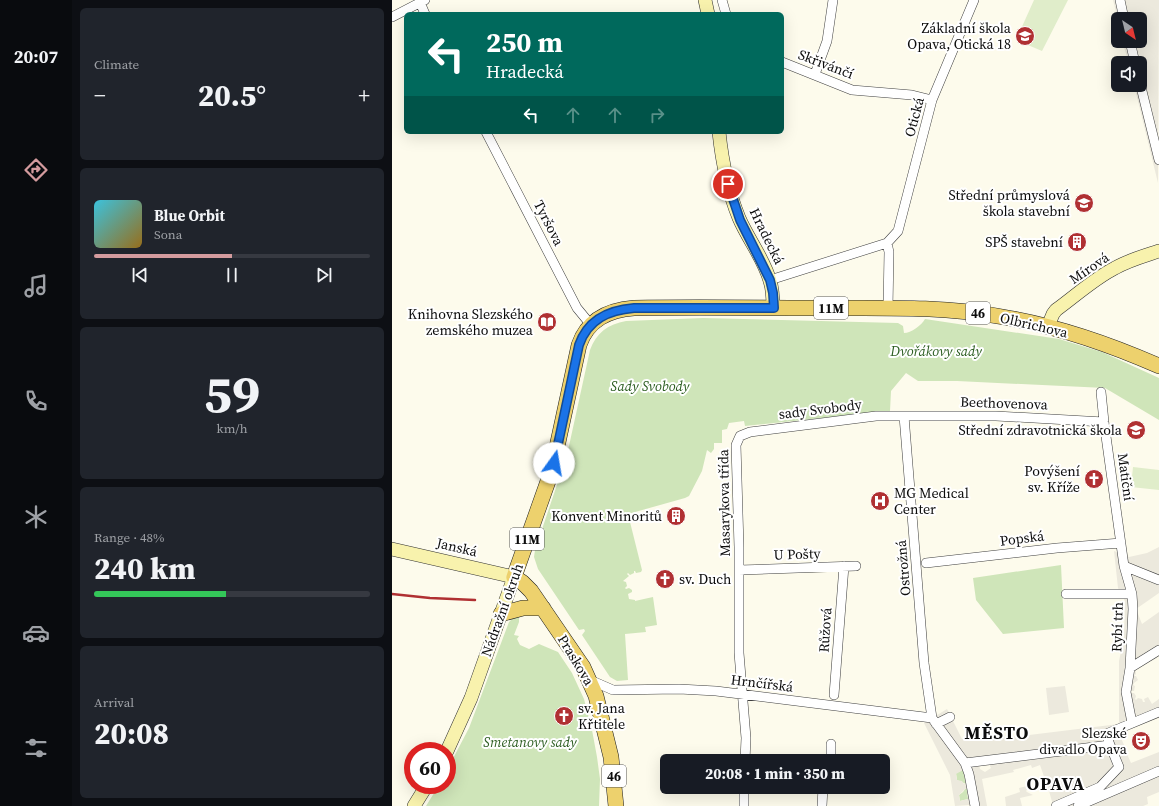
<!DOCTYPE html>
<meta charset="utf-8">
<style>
body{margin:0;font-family:"Source Serif 4",serif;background:#20242c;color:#f1f3f6;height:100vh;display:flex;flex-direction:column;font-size:15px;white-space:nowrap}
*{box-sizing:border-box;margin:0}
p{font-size:13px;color:#9ea1a6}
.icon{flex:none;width:22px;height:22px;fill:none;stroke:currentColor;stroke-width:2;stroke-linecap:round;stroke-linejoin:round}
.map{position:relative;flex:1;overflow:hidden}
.sheet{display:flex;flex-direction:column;gap:8px;padding:8px;background:#0d0f14;width:320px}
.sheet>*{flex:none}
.guide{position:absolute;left:12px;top:12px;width:380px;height:122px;border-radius:6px;box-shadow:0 4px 16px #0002;background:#00695c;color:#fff;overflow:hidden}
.needle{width:26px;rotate:145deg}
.controls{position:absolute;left:719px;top:12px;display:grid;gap:8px}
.controls a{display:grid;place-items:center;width:36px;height:36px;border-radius:6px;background:#171b24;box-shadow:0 4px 16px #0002;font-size:20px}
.speed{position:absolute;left:12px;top:742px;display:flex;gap:8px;font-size:20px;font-weight:700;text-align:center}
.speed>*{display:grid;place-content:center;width:52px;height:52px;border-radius:50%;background:#171b24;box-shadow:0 4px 16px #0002;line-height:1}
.speed .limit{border:6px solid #d22;background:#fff;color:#111}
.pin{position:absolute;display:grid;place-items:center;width:34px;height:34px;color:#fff;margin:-17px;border:2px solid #fff;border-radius:50%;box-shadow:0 1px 4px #0007}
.me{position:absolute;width:44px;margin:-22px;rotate:13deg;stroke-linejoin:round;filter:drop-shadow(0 0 3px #0008)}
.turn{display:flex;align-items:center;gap:14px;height:84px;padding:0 16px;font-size:18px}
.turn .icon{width:52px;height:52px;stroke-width:2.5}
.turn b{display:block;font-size:28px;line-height:34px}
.lanes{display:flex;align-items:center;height:38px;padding:0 16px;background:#0003;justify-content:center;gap:20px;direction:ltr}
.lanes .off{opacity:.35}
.big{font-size:30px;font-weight:800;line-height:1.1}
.sheet .card{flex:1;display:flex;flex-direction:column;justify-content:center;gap:6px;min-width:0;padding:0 14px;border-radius:6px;background:#20242c}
.sheet .dial{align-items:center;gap:0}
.dial b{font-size:52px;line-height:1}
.song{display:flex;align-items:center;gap:12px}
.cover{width:48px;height:48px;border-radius:6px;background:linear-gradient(135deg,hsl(190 70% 55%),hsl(40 70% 35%))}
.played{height:4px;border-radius:2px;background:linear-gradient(90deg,#d49b9e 50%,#363941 50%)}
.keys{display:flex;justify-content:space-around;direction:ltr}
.heat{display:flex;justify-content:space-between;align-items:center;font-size:22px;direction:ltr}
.charge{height:6px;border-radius:3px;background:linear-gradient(90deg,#34c759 48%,#363941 0)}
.trip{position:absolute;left:268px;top:754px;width:230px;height:40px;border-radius:6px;background:#171b24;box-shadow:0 4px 16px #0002;font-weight:800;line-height:40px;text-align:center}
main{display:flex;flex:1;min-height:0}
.tab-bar{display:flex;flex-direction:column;width:72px;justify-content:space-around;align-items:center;background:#090b0e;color:#9ea1a6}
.tab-bar .icon{width:28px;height:28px}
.tab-bar .selected{color:#d49b9e}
.tab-bar b{font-size:18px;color:#f1f3f6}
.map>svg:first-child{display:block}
.green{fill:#cfe5b9}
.pitch{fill:#e0edca}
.plaza{fill:#ece9dd;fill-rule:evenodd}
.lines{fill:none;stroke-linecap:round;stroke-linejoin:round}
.street-casing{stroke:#3f3f3f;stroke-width:10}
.secondary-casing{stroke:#2e2e2e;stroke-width:14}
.primary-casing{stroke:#1d1d1d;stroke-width:16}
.street{stroke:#fff;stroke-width:9}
.secondary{stroke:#f8f2ad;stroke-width:13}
.primary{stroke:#edd16d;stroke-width:15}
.rail{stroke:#b03032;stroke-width:2.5}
.route-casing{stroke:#114b97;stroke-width:10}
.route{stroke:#1a73e8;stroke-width:7}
.labels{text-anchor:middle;stroke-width:4;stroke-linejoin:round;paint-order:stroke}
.shield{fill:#fff;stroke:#555;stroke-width:1}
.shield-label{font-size:13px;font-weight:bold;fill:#0c0c0c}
.poi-label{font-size:14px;fill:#0c0c0c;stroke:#fff;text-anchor:end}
.street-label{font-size:14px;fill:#0c0c0c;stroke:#fff}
.park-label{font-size:14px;font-style:italic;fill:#2d5e22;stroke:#fff}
.district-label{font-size:18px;font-weight:bold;letter-spacing:1px;fill:#0c0c0c;stroke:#fff}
</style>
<main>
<nav class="tab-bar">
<b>20:07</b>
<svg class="icon selected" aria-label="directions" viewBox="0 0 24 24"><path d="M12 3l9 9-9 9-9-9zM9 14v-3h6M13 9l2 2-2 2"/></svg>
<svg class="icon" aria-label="music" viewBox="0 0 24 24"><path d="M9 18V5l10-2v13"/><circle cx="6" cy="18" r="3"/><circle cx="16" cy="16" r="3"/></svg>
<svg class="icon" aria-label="phone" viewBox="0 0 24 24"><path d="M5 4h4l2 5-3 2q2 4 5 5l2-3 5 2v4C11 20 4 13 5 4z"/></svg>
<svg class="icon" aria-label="climate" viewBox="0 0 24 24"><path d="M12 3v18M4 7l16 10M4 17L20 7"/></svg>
<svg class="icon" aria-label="car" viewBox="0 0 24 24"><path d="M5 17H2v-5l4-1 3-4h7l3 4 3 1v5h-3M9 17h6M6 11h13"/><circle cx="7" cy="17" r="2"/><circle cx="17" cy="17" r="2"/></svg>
<svg class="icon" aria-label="filters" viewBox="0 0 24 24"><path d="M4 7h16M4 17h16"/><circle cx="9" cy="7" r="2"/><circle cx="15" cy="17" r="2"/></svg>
</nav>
<section class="sheet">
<div class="card"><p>Climate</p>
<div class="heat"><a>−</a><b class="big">20.5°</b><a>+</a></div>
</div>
<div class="card">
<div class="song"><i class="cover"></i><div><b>Blue Orbit</b><p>Sona</p></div></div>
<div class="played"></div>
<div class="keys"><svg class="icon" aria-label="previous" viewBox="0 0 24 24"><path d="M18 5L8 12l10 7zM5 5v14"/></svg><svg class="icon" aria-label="pause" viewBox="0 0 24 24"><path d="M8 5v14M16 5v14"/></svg><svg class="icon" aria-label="next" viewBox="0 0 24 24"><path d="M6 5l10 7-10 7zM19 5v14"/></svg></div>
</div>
<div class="card dial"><b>59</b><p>km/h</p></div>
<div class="card"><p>Range · 48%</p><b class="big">240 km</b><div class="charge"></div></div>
<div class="card"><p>Arrival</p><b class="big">20:08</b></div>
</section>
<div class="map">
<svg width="767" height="806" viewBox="0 0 767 806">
<rect width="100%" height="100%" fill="#fdfbec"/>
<!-- green -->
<path class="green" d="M311 318 506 323 511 326 512 333C519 333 530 325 533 319L667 339 710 352 767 378V420L713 388 565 381H526L514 373 499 391 498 411 353 426 352 421 337 423 335 429 330 430V443H322V449L319 453 315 450 310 471 297 496 293 498 236 514 250 570 249 572 244 573 243 571H242V573L238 575 236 573 235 574 237 576 231 581 234 582 235 586 233 588 234 589 237 588 240 590V592L236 594 237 599 243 600V601L261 597 265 625 253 627 254 632 233 634 236 680 225 681 218 677 190 635 193 631 192 629 187 630 146 569 142 557 143 550 175 455 198 350C204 333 216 324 234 321Z
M669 565 672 628 611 634 584 600 581 578Z
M122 617H127V622L122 635 127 636 125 639 128 645 137 649 147 644 166 652 180 673 192 699 200 730 205 757 208 779 207 806H34L47 785H55V770L77 728 117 622Z
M590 745 596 746 595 753H586V751Z
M571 770 574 784 565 780 564 773Z
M573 789H575L576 799 568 801 567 795 571 792Z"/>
<!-- pitch -->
<path class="pitch" d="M642 0H676L650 51 624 40Z
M741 467 767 470V490L739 487Z"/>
<!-- plaza -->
<path class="plaza" d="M721 0H767L766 183 742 85H748V63H737L730 41H748V19L726 20Z
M767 547V593L744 609 750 624 767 612V653L764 655 765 658 759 661 758 659 752 662 753 664 745 669 743 668 744 674 742 676H744L746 680 742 683 741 685 743 686 742 691H739V693H742L744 696 743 699 744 700 746 698 750 699 751 702H753L752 699 756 697 760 704 767 699V717L731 731 733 736 729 738 732 745H731L739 763 767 752V792L755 797 756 804 751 806H659L661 805 657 791 648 765 640 768 639 765 621 770 622 772 590 779 595 806H577V805L563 806 558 775 532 723 555 709 570 739 629 736 727 724V661L732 637 733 601 726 588 722 551 737 557 755 553ZM596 762 599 768 593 772 588 769 587 765ZM571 770 574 783 572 784 570 781 565 780 564 774ZM573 789H575L576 799 568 801 567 795Z
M673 686 677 712 657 715 654 688Z
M639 785 634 791 635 792 641 795 628 798 630 806H614L613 797 628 792 627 788Z"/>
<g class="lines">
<!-- street casing -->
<g class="street-casing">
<path id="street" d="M27 0 33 14
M330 0 334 14
M728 0 732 19
M0 17 33 0
M738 41 743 63
M390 62 460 90 520 95 540 100
M423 74 435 41 441 0
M748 83 767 160
M94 132 185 308 199 325
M495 243 506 231 540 100 582 0
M495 243 497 252 496 308
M378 280 495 243
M709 392 712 422 732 566
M512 416 532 663 540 718 573 763 577 774 583 806
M534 563 665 548 729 543
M347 570 464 566
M767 580 732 566 740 594 741 609 738 668 767 650
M674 594H740
M738 668 734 692 740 723
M198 680 221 690 287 689 324 691 540 718
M442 695 452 566
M544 724 558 717
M353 761 354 738 347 653V547L344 445 348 436 358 432 484 416H604L712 422
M439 761V744
M573 763 718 745 714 734 767 712
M352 806V787
M430 806 431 787
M664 806 708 787 727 767 718 745
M686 806 767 771"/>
</g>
<!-- secondary casing -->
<g class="secondary-casing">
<path id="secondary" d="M313 0 316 14
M327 132C330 161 336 191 347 218 356 239 372 259 378 281 381 290 381 299 381 308
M656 326 661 314 664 310C682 297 703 278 723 268 737 260 752 256 767 251
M0 549 122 577 79 698 55 751
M22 806 35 785"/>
</g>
<!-- primary casing -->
<g class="primary-casing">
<path id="primary" d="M109 614 131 608H151
M224 806 219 757 204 696 191 667 139 591 130 582 122 577 160 470 187 345C196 319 217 310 242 308 305 307 368 308 430 308 491 308 552 306 611 317 665 326 717 344 767 366"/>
</g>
<!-- street -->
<use href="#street" class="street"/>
<!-- secondary -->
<use href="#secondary" class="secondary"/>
<!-- primary -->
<use href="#primary" class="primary"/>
<!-- rail -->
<path class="rail" d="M0 594 38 598 83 600"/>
</g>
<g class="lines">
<!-- route casing -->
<g class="route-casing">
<path id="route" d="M162 463 187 345C196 319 217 310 242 308H382L381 293 378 280 348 220 336 184"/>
</g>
<!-- route -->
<use href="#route" class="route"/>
</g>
<!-- icons -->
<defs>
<g id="school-disc" transform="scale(1)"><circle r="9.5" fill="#b03032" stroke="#fff"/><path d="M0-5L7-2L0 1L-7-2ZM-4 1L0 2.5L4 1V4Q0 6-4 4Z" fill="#fff"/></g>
<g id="building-disc" transform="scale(1)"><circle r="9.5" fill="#b03032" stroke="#fff"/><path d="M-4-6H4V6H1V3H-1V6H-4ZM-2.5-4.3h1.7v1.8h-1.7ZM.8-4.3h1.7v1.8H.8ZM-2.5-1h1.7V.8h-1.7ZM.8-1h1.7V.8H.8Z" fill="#fff"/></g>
<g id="library-disc" transform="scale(1)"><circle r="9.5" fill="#b03032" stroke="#fff"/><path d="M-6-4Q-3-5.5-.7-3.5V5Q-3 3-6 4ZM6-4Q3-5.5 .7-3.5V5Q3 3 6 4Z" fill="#fff"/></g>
<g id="church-disc" transform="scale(1)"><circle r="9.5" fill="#b03032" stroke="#fff"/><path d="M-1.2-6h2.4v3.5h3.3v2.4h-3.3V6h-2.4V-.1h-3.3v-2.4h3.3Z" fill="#fff"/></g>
<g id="hospital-disc" transform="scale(1)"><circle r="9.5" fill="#b03032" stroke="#fff"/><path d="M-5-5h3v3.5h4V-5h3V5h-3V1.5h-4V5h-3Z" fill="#fff"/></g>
<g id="theatre-disc" transform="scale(1)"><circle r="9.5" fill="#b03032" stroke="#fff"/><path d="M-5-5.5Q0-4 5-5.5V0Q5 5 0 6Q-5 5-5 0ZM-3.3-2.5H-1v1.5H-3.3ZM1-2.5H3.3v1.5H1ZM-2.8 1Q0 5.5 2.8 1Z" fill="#fff"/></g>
</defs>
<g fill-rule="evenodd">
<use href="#school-disc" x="633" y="36"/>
<use href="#school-disc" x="692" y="203"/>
<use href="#building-disc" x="685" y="242"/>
<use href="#library-disc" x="155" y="322"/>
<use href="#school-disc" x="744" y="430"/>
<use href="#church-disc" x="702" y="479"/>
<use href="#hospital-disc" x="488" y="501"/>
<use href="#building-disc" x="284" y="516"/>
<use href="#church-disc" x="273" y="579"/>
<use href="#church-disc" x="172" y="716"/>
<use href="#theatre-disc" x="749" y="741"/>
</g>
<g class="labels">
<!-- shield labels -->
<g class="shield">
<rect x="422" y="297" width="34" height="22" rx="3"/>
<rect x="574" y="302" width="24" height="22" rx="3"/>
<rect x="118" y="528" width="34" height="22" rx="3"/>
<rect x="210" y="765" width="24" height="22" rx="3"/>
</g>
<g class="shield-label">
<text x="439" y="313">11M</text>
<text x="586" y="318">46</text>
<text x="135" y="544">11M</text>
<text x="222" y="781">46</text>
</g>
<!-- poi labels -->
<g class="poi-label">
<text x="619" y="33">Základní škola<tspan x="619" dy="16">Opava, Otická 18</tspan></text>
<text x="678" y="200">Střední průmyslová<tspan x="678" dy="16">škola stavební</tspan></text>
<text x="671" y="247">SPŠ stavební</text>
<text x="141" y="319">Knihovna Slezského<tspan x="141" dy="16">zemského muzea</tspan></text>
<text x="730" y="435">Střední zdravotnická škola</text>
<text x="688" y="476">Povýšení<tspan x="688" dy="16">sv. Kříže</tspan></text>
<text x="502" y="498" text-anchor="start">MG Medical<tspan x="502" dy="16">Center</tspan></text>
<text x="270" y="521">Konvent Minoritů</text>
<text x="287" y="584" text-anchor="start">sv. Duch</text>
<text x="186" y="713" text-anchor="start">sv. Jana<tspan x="186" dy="16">Křtitele</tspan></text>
<text x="735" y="738">Slezské<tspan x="735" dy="16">divadlo Opava</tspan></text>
</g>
<!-- street labels -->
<g class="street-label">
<text transform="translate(434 64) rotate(21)" y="5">Skřivánčí</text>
<text transform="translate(522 117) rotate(-75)" y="5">Otická</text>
<text transform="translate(157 223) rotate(63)" y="5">Tyršova</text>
<text transform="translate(375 236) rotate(64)" y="5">Hradecká</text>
<text transform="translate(697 268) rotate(-34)" y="5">Mírová</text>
<text transform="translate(642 325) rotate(13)" y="5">Olbrichova</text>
<text transform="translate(612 403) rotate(2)" y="5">Beethovenova</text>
<text transform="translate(428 409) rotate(-7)" y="5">sady Svobody</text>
<text transform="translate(734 477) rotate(82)" y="5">Matiční</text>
<text transform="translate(332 503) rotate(-91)" y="5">Masarykova třída</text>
<text transform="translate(630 538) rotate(-7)" y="5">Popská</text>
<text transform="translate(65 547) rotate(13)" y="5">Janská</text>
<text transform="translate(405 554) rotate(-2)" y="5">U Pošty</text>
<text transform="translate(511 568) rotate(-95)" y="5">Ostrožná</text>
<text transform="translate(110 610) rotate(-70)" y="5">Nádražní okruh</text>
<text transform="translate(725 627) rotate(-88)" y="5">Rybí trh</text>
<text transform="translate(433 630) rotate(-86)" y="5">Růžová</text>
<text transform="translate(184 660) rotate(59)" y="5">Praskova</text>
<text transform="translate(370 683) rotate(7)" y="5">Hrnčířská</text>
</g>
<!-- park labels -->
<g class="park-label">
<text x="544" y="356">Dvořákovy sady</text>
<text x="258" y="391">Sady Svobody</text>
<text x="138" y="747">Smetanovy sady</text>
</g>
<!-- district labels -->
<g class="district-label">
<text x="605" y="739">MĚSTO</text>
<text x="664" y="790">OPAVA</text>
</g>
</g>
</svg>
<div class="controls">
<a><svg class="needle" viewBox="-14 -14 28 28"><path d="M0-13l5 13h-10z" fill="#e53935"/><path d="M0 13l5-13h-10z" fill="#9ea1a6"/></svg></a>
<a><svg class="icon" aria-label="sound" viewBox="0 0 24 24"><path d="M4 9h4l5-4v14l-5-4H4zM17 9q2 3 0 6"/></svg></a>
</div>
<div class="speed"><div class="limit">60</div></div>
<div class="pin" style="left:336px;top:184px;background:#d93025"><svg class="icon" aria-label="arrive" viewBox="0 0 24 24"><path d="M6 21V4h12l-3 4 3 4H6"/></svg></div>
<svg class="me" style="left:162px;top:463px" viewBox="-20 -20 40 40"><circle r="19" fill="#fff"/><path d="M0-13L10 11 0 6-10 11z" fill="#1a73e8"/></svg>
<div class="trip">20:08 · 1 min · 350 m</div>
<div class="guide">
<div class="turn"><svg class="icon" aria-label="left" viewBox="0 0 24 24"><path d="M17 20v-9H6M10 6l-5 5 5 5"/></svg><div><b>250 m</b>Hradecká</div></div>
<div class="lanes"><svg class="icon" aria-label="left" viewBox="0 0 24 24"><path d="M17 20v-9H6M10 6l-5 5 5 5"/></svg><svg class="icon off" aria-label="ahead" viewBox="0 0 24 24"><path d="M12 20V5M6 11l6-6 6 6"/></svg><svg class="icon off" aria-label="ahead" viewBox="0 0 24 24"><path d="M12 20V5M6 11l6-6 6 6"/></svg><svg class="icon off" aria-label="right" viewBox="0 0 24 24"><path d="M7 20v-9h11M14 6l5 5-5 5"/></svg></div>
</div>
</div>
</main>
